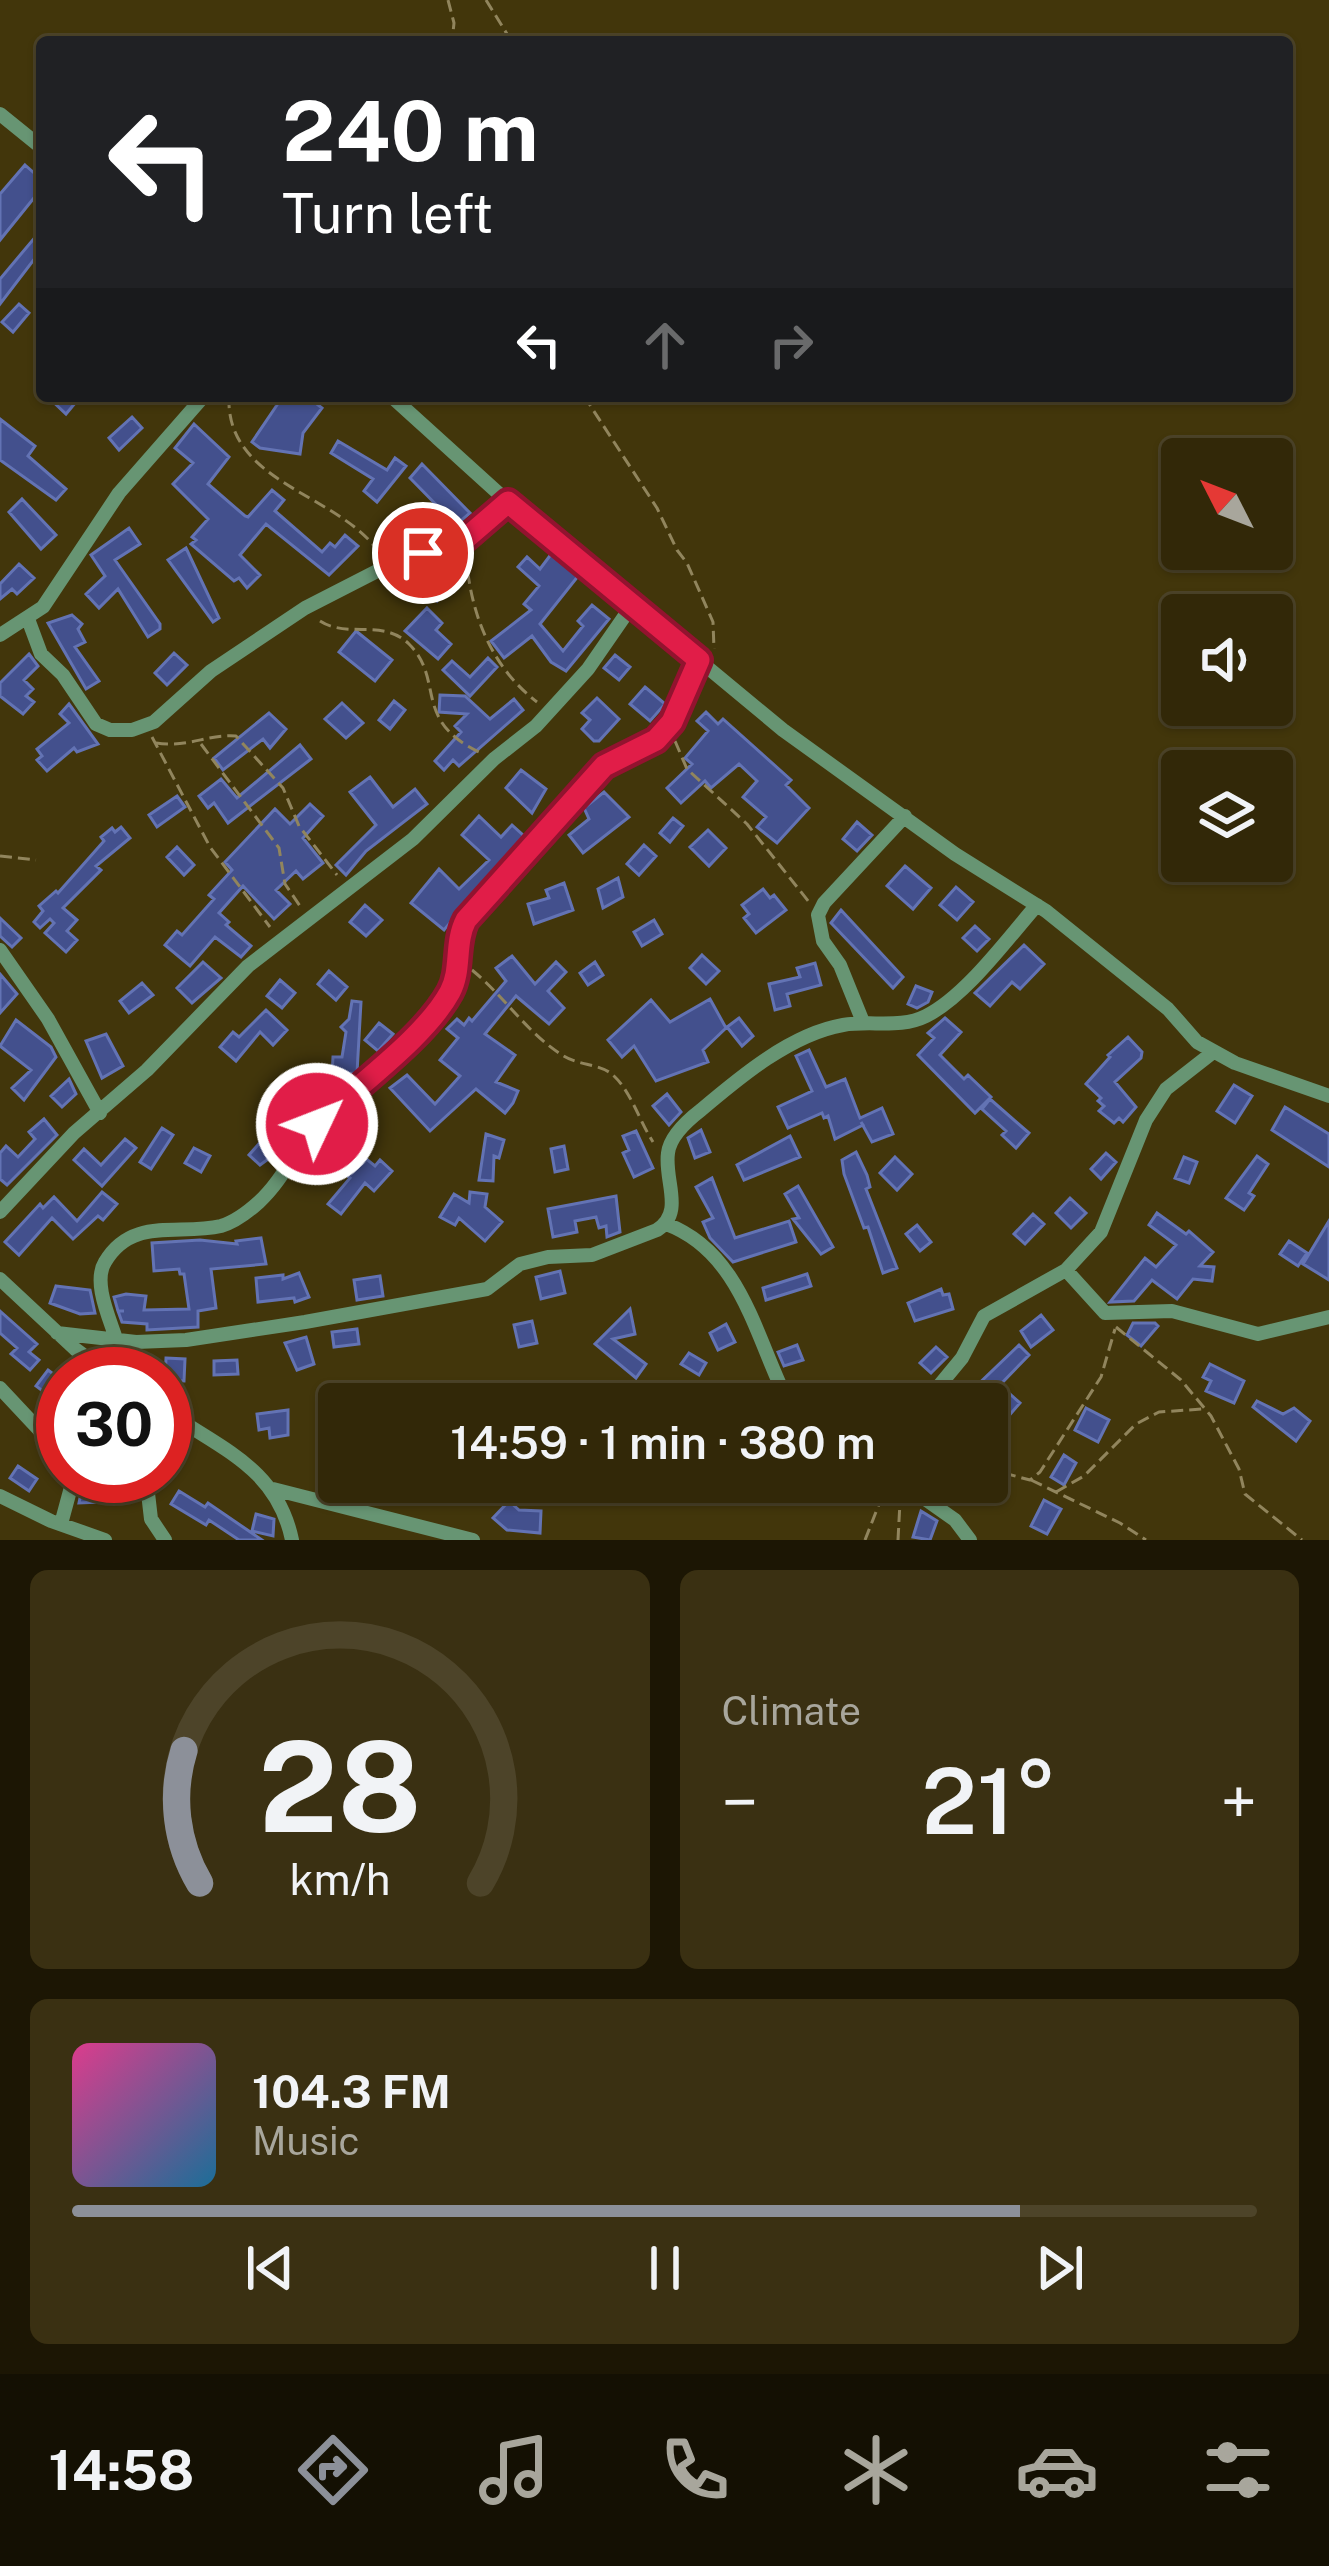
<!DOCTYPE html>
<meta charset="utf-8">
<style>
body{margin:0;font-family:"Public Sans",sans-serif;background:#3a3012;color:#f1f3f6;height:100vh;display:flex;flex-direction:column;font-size:45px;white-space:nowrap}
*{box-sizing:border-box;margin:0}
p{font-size:39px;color:#a8a69c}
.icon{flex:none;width:66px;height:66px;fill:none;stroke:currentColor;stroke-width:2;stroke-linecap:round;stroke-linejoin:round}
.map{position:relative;height:1540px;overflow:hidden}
.sheet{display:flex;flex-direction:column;gap:30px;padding:30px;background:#1c1604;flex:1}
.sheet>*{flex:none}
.hud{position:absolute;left:36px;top:36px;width:1257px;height:366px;border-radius:12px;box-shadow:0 3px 9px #0004,0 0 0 3px #4d4429;background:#202124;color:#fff;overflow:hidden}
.needle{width:78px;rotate:312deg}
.controls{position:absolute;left:1161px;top:438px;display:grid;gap:24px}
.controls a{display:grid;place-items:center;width:132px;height:132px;border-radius:12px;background:#322808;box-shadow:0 3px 9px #0004,0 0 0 3px #4d4429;font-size:60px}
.speed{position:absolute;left:36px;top:1347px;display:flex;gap:24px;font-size:60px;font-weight:700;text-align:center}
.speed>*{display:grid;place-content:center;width:156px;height:156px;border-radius:50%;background:#322808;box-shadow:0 3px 9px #0004,0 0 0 3px #4d4429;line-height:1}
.speed .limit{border:18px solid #d22;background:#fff;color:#111}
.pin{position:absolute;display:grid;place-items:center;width:102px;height:102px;color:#fff;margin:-51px;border:6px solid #fff;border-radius:50%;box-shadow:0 3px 12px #0007}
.me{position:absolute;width:132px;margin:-66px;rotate:47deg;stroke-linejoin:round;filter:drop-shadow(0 0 9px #0008)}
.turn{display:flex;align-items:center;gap:42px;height:252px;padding:0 48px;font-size:54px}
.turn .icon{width:156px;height:156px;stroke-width:2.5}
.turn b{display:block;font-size:84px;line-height:102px}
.lanes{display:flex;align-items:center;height:114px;padding:0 48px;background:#0003;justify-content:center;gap:60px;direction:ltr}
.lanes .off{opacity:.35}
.big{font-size:90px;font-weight:600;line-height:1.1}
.sheet .widget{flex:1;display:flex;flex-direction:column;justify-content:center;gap:18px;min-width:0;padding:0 42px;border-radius:18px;background:#3a3012}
.sheet .dial{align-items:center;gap:0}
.dial svg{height:312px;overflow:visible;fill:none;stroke:#4d4429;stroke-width:7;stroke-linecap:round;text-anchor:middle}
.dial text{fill:#f1f3f6;stroke:none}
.song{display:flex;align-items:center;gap:36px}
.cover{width:144px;height:144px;border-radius:18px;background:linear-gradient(135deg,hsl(330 70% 55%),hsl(200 70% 35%))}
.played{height:12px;border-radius:6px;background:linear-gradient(90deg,#8c9099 80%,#4d4429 80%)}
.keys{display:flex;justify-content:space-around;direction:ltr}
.heat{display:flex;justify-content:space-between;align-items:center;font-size:66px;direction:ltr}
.sheet .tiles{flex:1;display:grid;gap:30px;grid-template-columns:1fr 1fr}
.widget:last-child{grid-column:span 2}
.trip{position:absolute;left:318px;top:1383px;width:690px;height:120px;border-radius:12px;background:#322808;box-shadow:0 3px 9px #0004,0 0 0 3px #4d4429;font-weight:600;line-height:120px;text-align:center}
.menu{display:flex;height:192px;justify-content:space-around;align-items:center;background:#141003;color:#a8a69c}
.menu .icon{width:84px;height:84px}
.menu .active{color:#8c9099}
.menu b{font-size:54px;color:#f1f3f6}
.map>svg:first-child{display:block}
.building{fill:#43508d;stroke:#6373b4;stroke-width:3}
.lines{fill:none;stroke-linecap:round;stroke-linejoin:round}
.path{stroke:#91855d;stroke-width:3;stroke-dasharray:12 6;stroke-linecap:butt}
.street{stroke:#679573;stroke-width:14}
.route-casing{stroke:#92132f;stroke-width:30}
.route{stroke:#e11d48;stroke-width:21}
</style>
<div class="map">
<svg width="1329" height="1540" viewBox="0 0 1329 1540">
<rect width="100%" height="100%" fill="#42360b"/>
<!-- building -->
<path class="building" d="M25 165 42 180V188L0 240V194Z
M42 229V249L0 304V279Z
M19 304 29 313 13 332 2 322Z
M47 396H81L66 414Z
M263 396H307L322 408 303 433 300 454 260 448 252 442 277 405Z
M132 417 142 428 119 450 109 438Z
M0 419 35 446 28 456 66 489 56 500 0 460Z
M194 424 229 457 208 484 245 516 248 517 272 490 284 500 275 511 322 552 330 543 335 547 345 535 358 546 329 575 266 524 240 555 260 575 247 588 239 578 234 581 191 544 196 540 192 537 208 519 173 484 193 463 175 448Z
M338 441 387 470 395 458 406 466 377 502 364 491 373 479 331 453Z
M422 464 470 513 456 525 410 478Z
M22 499 56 535 41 549 9 512Z
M129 528 140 544 115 560 160 624V629L148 637 118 589 99 608 86 594 105 576 91 555Z
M186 548 219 618 213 622 168 560Z
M552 553 579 575 540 624 563 651 583 626 578 621 592 605 609 619 566 671 551 662 532 636 504 658 491 641 531 610 524 604 539 586 518 567 527 557 540 569Z
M19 564 34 578 17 594 12 589 0 599V584Z
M439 568 452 578 437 601 417 584 429 570 434 574Z
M427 608 442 623 436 630 451 644 438 659 405 631Z
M72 615 82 624 78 629 85 642 75 647 99 681 86 689 48 623Z
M356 631 392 660 375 681 339 652Z
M174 653 187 665 167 685 155 673Z
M29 654 38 666 24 680 33 689 26 696 34 702 23 714 0 696V683Z
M615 655 630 667 619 680 604 668Z
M488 658 497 667 470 696 443 670 452 661 470 677Z
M645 687 665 704 650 721 630 704Z
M440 695 465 696 490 719 514 699 523 710 459 766 453 760 444 770 435 761 461 732 455 726 467 714 439 712Z
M597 698 619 719 599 741H594L582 729 590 720 582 713Z
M394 701 405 710 390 729 379 720Z
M342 703 363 723 346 738 325 719Z
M69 704 98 744 77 752 74 748 47 771 37 760 42 756 37 749 69 723 60 714Z
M706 712 718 724 723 719 791 780 786 785 809 808 777 843 757 827 766 817 743 797 757 781 739 764 711 788 705 781 681 803 667 788 692 764 685 758 708 731 697 721Z
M269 713 286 729 270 748 263 739 223 770 214 758Z
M300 745 311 759 228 823 214 803 208 808 199 796 221 779 237 798Z
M521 770 546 789 532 813 506 788Z
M370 777 393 807 415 789 427 804 366 851 346 875 336 865 376 825 350 792Z
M604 792 629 817 583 853 569 835 589 819 584 808Z
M177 796 185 807 157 827 149 815Z
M310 804 323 816 303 838 323 863 303 879 296 871 276 890 290 904 274 919 243 886 219 913 229 922 226 925 251 946 241 957 215 937 190 966 165 945 177 931 182 935 214 899 209 895 232 870 225 862 275 809 290 824Z
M479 816 501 837 512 825 524 836 444 930 411 903 439 869 459 889 489 860 462 835Z
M673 818 683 826 670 842 660 833Z
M857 822 872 835 857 851 843 839Z
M121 827 130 838 96 866 101 870 63 908 77 920 67 931 77 940 66 952 45 933 54 923 50 919 40 928 34 922 43 911 39 906 56 891 58 893 104 841 101 837 112 828 115 832Z
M708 830 726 848 709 866 690 847Z
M644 845 656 856 639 875 627 864Z
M177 847 194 865 184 875 167 857Z
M905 866 931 888 913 909 887 886Z
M618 878 623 897 603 908 598 889Z
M564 883 573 910 534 924 528 904 549 898 546 890Z
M956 887 973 902 957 920 940 905Z
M763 889 770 898 774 895 786 910 756 933 744 918 749 914 742 905Z
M365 905 382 920 366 936 350 922Z
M841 910 903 977 893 988 831 923Z
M0 918 21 938 12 947 0 936Z
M654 920 662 934 642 946 634 932Z
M975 926 989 939 977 951 963 938Z
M1024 945 1044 964 1020 989 1012 982 990 1006 975 993Z
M702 955 719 971 706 984 690 968Z
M512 956 535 984 556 962 566 972 548 991 564 1008 549 1024 516 996 485 1034 515 1055 496 1082 518 1091 513 1103 505 1113 476 1089 430 1131 390 1088 407 1075 435 1104 460 1076 440 1060 458 1038 447 1029 457 1019 464 1025 469 1018 472 1021 506 981 496 968Z
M203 962 221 978 192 1003 177 988Z
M595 962 603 975 588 985 580 973Z
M815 963 821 985 787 994 790 1006 775 1010 769 984 800 977 797 968Z
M329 971 347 987 336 1000 318 984Z
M0 974 17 994 0 1013Z
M280 980 295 993 282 1008 267 996Z
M142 983 153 995 129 1013 120 1001Z
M916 986 932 992 928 1002 917 1008 908 1004Z
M710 999 726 1028 703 1050 708 1062 656 1081 634 1046 622 1057 608 1040 651 1000 670 1022Z
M352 1001 361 1002 357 1073 332 1074 333 1057H342L346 1032 341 1027 349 1019Z
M266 1010 287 1030 273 1045 260 1032 236 1061 220 1047 233 1032 239 1037Z
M739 1018 753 1036 742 1046 727 1027Z
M945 1018 961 1032 940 1055 964 1079 968 1075 991 1097 975 1113 918 1055 934 1038 928 1033Z
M16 1020 51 1047 56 1057 24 1100 12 1088 31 1070 0 1046Z
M379 1023 393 1034 378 1051 365 1040Z
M106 1034 123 1066 102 1078 86 1041Z
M1128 1037 1142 1052 1141 1058 1115 1082 1136 1107 1123 1122 1119 1118 1114 1123 1099 1111 1104 1106 1098 1101 1101 1098 1086 1084 1110 1057 1108 1055Z
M809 1050 826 1087 845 1079 860 1118 882 1108 893 1134 872 1142 861 1122 863 1125 835 1139 828 1116 824 1118 822 1113 788 1128 778 1107 812 1091 796 1056Z
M305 1069 317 1077 300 1100 289 1091Z
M69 1079 76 1094 62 1107 51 1096Z
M1234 1085 1252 1096 1235 1123 1217 1111Z
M667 1094 681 1112 669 1125 653 1106Z
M990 1099 1029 1133 1016 1148 1002 1135 1006 1131 982 1109Z
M281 1107 297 1120 278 1146 282 1149 260 1165 249 1155 273 1128 268 1124Z
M1285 1107 1329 1134V1167L1272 1130Z
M355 1113 373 1127 355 1150 375 1166 380 1160 392 1171 374 1191 365 1183 341 1214 328 1204 350 1178 328 1159 347 1136 341 1131Z
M44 1119 57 1135 7 1185 0 1179V1153L6 1146 18 1157 35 1139 29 1132Z
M162 1128 173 1135 151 1169 140 1162Z
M701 1130 710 1152 695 1158 688 1138Z
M636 1131 653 1168 634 1177 623 1153 629 1150 623 1136Z
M486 1134 504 1140 499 1158 494 1156 493 1181 479 1180Z
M790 1136 800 1157 744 1180 737 1165Z
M125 1139 136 1148 102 1186 74 1160 84 1149 101 1165Z
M564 1146 568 1169 555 1172 551 1149Z
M194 1148 210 1156 201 1172 185 1163Z
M856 1152 867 1175 870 1187 866 1189 897 1268 883 1273 868 1227 864 1228 844 1174 842 1160Z
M1106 1153 1116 1162 1101 1179 1091 1169Z
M1257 1156 1268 1164 1249 1193 1254 1196 1244 1210 1226 1198Z
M895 1157 912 1174 897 1190 880 1173Z
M1184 1157 1197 1162 1189 1183 1175 1178Z
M712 1178 735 1238 789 1221 796 1242 733 1262 710 1238 703 1222 713 1218 696 1187Z
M798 1186 833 1247 821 1254 793 1219 799 1218 785 1194Z
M102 1192 117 1204 103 1220 98 1216 73 1239 52 1218 19 1255 5 1242 40 1204 43 1208 54 1197 77 1221Z
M470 1192 487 1194 485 1207 502 1222 485 1241 459 1218 455 1225 440 1217 454 1194 469 1203Z
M616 1196 620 1232 607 1237 606 1226 599 1228 596 1217 575 1221 577 1232 553 1237 548 1209Z
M1070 1198 1086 1213 1071 1228 1056 1213Z
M1157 1213 1186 1234 1189 1231 1213 1252 1200 1266 1214 1267 1212 1281 1193 1279 1177 1299 1152 1280 1134 1301 1110 1302 1145 1258 1156 1267 1176 1245 1149 1225Z
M1033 1214 1044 1224 1025 1244 1014 1234Z
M1329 1221V1280L1303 1264Z
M917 1225 931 1242 920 1251 906 1234Z
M261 1238 266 1264 211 1269 216 1308 198 1311V1327L147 1330V1324L122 1322 118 1311H124H118L114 1297 126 1294 146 1296 144 1310 189 1309 184 1274H180L179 1269 154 1271 152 1243 200 1240 237 1244 236 1241Z
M1289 1241 1307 1253 1298 1266 1280 1254Z
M560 1271 565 1293 541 1299 536 1277Z
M299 1273 309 1297 295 1302 294 1298 258 1302 256 1278 283 1275V1279Z
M807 1274 811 1286 766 1300 763 1288Z
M380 1276 383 1296 357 1300 354 1280Z
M56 1286 90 1290 95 1313 80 1314 50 1303Z
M941 1289 943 1295 949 1294 953 1309 915 1321 908 1303Z
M630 1309 635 1334 613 1339 646 1364 636 1378 595 1344Z
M0 1311 37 1344 29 1352 39 1360 30 1370 11 1354 17 1348 0 1333Z
M1041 1315 1053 1330 1031 1347 1021 1331Z
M532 1321 537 1343 519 1347 514 1325Z
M1133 1323H1155L1158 1326 1141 1346 1127 1335Z
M726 1324 735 1342 718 1350 710 1333Z
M357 1329 359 1344 334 1347 332 1332Z
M306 1337 314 1364 297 1370 285 1343Z
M797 1345 803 1360 784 1366 778 1352Z
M1019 1345 1029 1355 1000 1385 1020 1403 1006 1419 983 1398 976 1404 966 1396Z
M936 1347 947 1357 931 1373 920 1363Z
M689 1353 706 1363 699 1375 681 1364Z
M166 1358 185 1359 184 1381 165 1380Z
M237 1360 238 1374 214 1375V1361Z
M1210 1364 1244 1381 1234 1403 1206 1391 1211 1381 1203 1377Z
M48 1370 60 1379 48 1395 36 1386Z
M1257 1401 1283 1414 1294 1408 1310 1421 1296 1441 1253 1407Z
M1086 1408 1109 1420 1098 1442 1075 1430Z
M288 1410V1435L270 1438 269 1428 259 1430 257 1414Z
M1064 1455 1076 1463 1064 1485 1051 1477Z
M18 1466 37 1479 29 1491 10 1478Z
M94 1476H127L126 1501 79 1503 82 1488H94Z
M808 1482H833L841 1492 827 1504Z
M179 1491 205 1507 208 1503 262 1540H239L209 1520 206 1525 171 1504Z
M1044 1500 1061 1509 1047 1534 1031 1526Z
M509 1501 519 1510 541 1511 540 1533 507 1530 493 1518Z
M921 1511 937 1521 930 1540 913 1537Z
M256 1514 274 1519 273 1536 252 1531Z"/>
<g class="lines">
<!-- path -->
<path class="path" d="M448 0 454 23 452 42
M486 0 512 42
M229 396C225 483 337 493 378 551
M584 396 657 508 677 550 687 563 713 622 714 649
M466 554C470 612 490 666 537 702
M320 621C348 639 382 618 409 644 445 680 412 720 479 752
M152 737 210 847 270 927
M675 741 687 769 747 824 809 902
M156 743C187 748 208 734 236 736L283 788 299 826 337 875
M201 744 279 848 285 884 300 906
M0 856 36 860
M472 970C505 997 526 1032 562 1055 578 1066 601 1063 614 1076 631 1092 640 1122 653 1142
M1116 1327 1181 1380 1211 1416 1239 1469 1245 1494 1302 1540
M987 1477 1000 1472 1030 1480 1040 1472 1101 1377 1115 1329
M1031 1480 1120 1523 1146 1540
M1056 1492 1084 1476 1136 1424 1159 1412 1202 1409
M865 1540 885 1489
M898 1540 900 1502"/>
<!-- street -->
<path class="street" d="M0 114 42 148
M391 396 508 502 783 730 955 854 1046 911 1168 1009 1197 1042 1235 1063 1329 1096
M28 619 41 654 63 675 96 724 110 730H132L154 722 211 671 305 608 385 567 464 540 508 502
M0 635 43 607 119 493 204 396
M0 950 48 1019 100 1113
M863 1022 840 965 823 941 818 915 824 903 905 816
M0 1212 74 1133 147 1070 248 966 413 839 494 759 536 726 588 669 633 604
M666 1224C742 1252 756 1340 789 1404
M1066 1270 1105 1313 1172 1311 1258 1334 1329 1317
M0 1279 75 1349 109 1374
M57 1333 136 1342 186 1340 305 1322 487 1289 520 1264 548 1257 592 1255 657 1230C685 1212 664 1181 668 1153 670 1136 688 1120 701 1110 740 1077 791 1034 843 1025 871 1020 900 1029 926 1016 966 996 1007 939 1037 905
M117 1342C111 1321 92 1283 105 1262 132 1216 179 1236 221 1226 235 1222 248 1212 259 1202 284 1179 297 1146 320 1121 360 1078 421 1045 450 992 464 967 453 939 470 914L590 779C605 764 622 760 641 750 674 732 686 693 699 660
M0 1388 44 1435 63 1449
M924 1404 962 1358 984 1316 1066 1270 1101 1232 1146 1120 1166 1089 1212 1053
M165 1410C220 1449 277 1467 292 1540
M146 1476 151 1519 165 1540
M901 1482 955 1520 970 1540
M273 1489 473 1540
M0 1496 51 1521 105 1540
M61 1524 74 1476"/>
</g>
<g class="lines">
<!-- route casing -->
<g class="route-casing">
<path id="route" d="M317 1124C356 1086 425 1038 450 992 462 970 454 943 466 920L604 766 656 740 672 722 699 660 508 502 464 540 423 553"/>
</g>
<!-- route -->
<use href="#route" class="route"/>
</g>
</svg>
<div class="controls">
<a><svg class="needle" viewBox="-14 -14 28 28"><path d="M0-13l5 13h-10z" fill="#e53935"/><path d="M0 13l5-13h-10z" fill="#a8a69c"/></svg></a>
<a><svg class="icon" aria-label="sound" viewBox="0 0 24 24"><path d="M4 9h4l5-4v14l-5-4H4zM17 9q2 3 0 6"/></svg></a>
<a><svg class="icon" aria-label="layers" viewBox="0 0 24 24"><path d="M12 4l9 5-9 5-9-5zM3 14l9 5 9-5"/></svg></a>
</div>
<div class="speed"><div class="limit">30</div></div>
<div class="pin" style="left:423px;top:553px;background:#d93025"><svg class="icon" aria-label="arrive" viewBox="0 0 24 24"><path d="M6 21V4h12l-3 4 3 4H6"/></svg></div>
<svg class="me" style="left:317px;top:1124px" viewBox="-20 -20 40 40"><circle r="17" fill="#e11d48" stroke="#fff" stroke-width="3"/><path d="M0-11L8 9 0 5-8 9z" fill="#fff"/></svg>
<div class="trip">14:59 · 1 min · 380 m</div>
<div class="hud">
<div class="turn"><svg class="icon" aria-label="left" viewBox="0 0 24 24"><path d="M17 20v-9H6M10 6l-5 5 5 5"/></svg><div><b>240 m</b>Turn left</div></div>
<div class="lanes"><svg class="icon" aria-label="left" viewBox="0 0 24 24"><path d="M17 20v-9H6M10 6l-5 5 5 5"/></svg><svg class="icon off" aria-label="ahead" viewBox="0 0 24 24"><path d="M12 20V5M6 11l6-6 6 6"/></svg><svg class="icon off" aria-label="right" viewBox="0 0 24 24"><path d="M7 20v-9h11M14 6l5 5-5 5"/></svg></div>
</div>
</div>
<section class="sheet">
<div class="tiles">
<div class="widget dial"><svg viewBox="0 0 100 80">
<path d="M14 69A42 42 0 1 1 86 69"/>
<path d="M14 69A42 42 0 0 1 10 35" stroke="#8c9099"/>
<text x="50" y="56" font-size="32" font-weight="700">28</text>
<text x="50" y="72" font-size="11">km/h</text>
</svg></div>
<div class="widget"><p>Climate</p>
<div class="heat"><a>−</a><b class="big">21°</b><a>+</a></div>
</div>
<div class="widget">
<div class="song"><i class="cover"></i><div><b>104.3 FM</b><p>Music</p></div></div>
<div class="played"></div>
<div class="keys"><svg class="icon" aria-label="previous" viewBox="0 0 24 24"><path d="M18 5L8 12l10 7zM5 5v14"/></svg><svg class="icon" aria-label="pause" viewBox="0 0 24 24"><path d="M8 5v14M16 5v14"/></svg><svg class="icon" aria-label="next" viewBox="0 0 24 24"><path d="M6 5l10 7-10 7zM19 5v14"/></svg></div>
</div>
</div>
</section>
<nav class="menu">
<b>14:58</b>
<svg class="icon active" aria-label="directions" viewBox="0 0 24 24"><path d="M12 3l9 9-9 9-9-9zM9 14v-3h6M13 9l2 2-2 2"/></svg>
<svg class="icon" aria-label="music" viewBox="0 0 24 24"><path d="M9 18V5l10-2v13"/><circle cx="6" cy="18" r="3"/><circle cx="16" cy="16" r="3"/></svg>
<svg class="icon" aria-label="phone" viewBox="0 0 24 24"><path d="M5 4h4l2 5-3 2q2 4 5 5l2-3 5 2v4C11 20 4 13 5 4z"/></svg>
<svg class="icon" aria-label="climate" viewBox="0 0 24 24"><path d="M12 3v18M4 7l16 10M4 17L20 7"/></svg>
<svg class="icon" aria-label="car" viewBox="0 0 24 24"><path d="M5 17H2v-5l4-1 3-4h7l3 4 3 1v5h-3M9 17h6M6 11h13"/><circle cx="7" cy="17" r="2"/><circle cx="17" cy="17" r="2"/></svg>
<svg class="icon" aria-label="filters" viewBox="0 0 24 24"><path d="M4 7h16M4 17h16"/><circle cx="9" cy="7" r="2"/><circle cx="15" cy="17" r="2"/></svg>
</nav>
